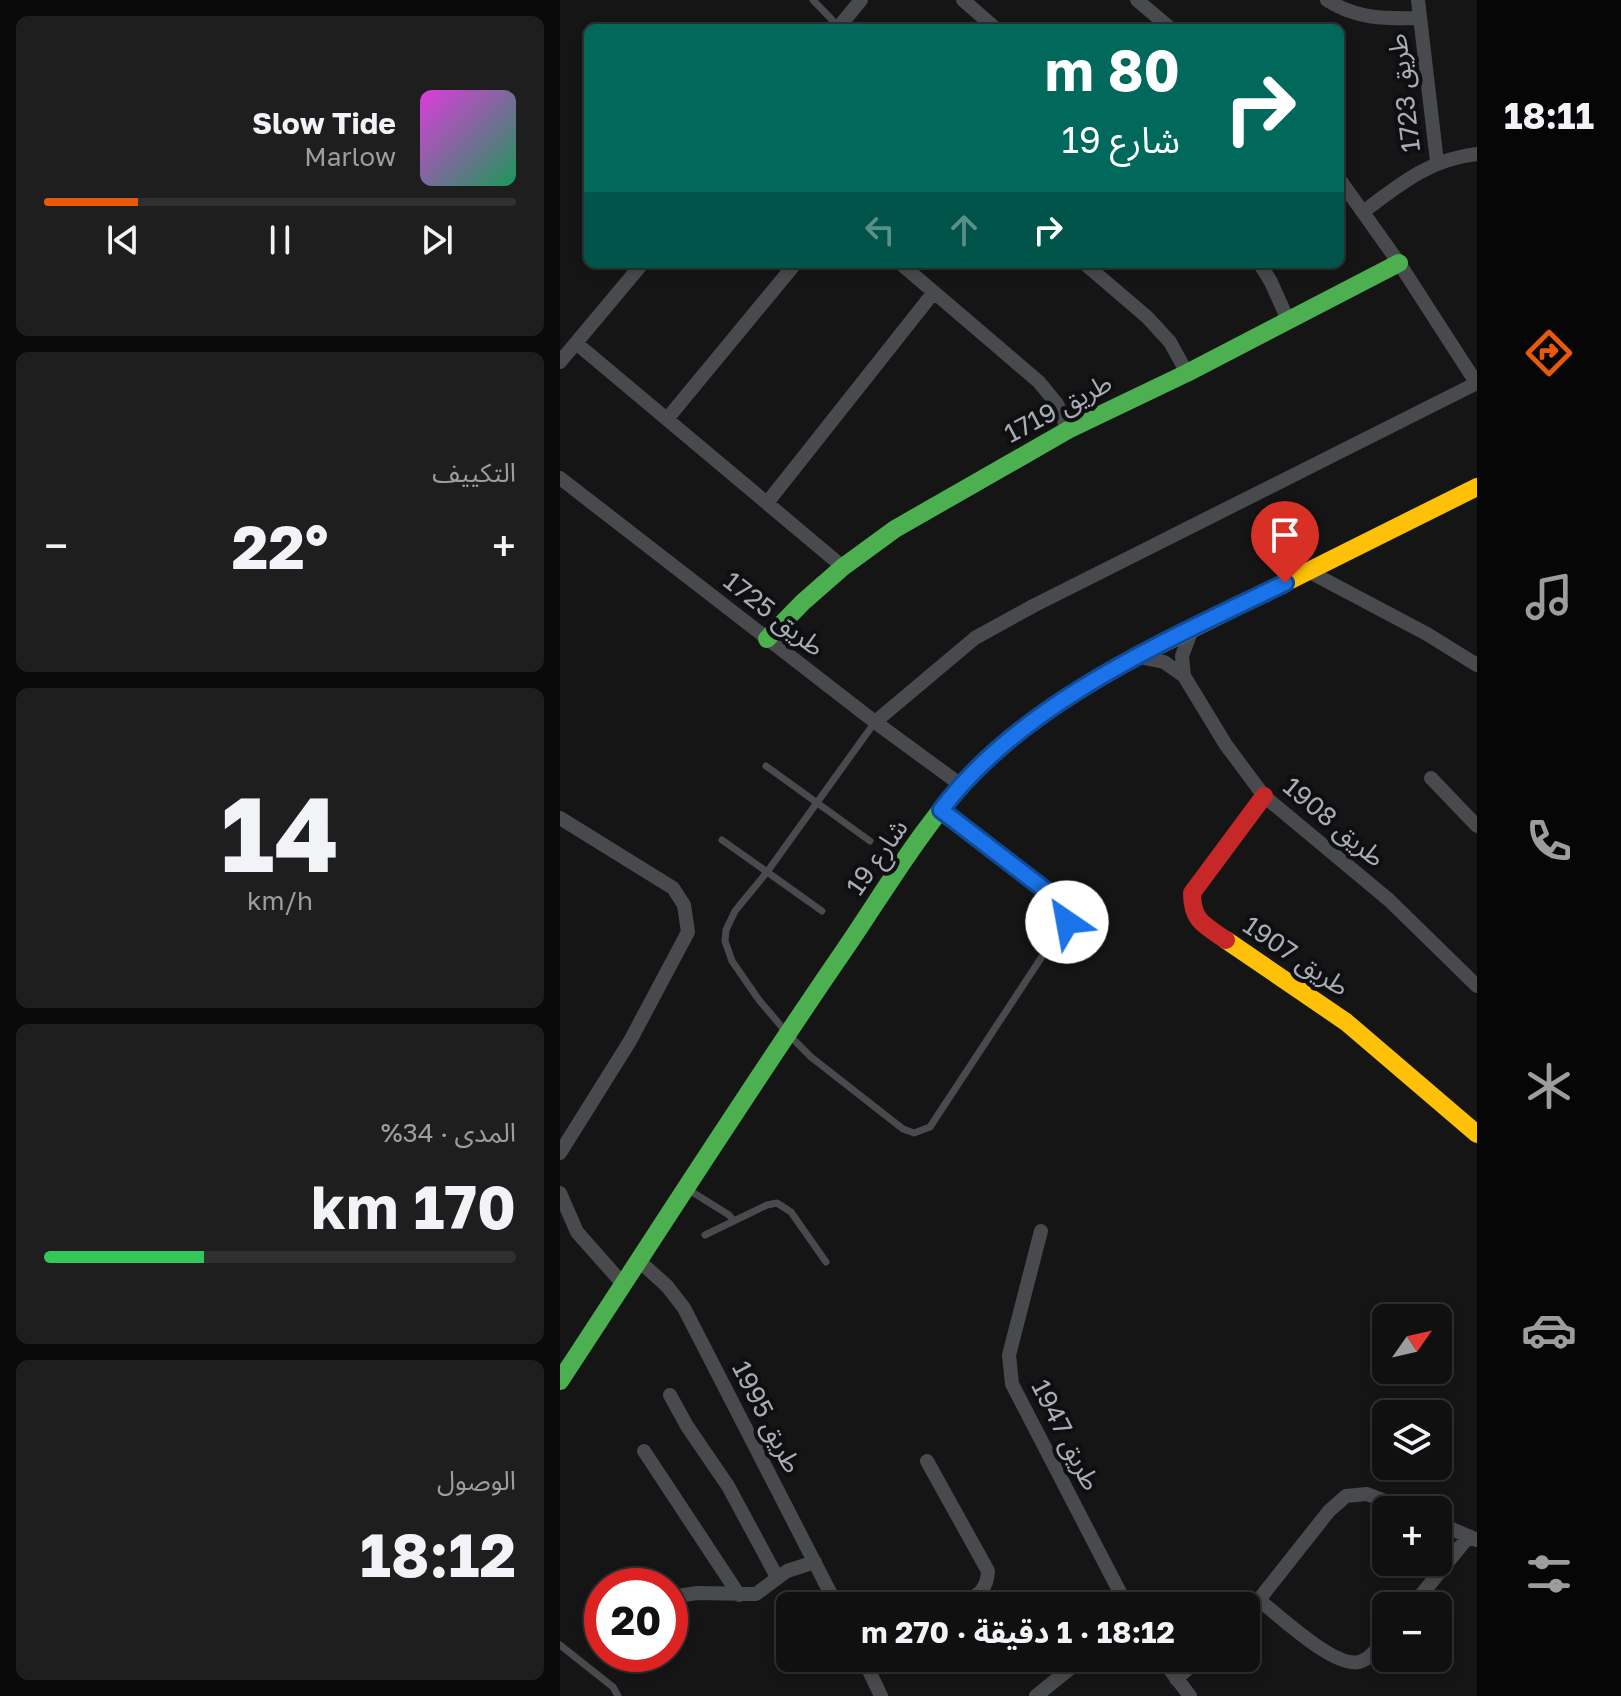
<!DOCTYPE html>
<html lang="ar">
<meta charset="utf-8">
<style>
body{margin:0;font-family:"Golos Text","Noto Sans Arabic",sans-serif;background:#1e1e1e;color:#f1f3f6;direction:rtl;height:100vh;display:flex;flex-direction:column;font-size:30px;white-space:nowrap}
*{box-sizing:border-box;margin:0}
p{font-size:26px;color:#9c9d9f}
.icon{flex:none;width:44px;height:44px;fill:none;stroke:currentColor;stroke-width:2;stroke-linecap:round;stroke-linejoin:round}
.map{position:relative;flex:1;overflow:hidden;direction:ltr}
.sheet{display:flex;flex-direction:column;gap:16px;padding:16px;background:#090909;width:560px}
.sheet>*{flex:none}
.hud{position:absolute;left:24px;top:24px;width:760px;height:244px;border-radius:12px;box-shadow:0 4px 12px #0003,0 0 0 2px #303030;direction:rtl;background:#00695c;color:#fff;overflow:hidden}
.needle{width:52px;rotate:56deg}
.buttons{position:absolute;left:812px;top:1304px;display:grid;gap:16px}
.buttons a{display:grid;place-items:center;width:80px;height:80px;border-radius:12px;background:#101010;box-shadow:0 4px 12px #0003,0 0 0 2px #303030;font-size:40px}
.speed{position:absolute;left:24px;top:1568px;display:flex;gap:16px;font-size:40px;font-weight:700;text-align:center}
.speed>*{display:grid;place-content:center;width:104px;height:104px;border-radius:50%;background:#101010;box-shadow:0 4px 12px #0003,0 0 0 2px #303030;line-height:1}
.speed .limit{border:12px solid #d22;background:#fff;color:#111}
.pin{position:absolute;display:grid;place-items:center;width:68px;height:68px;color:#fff;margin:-82px -34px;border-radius:50% 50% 50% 0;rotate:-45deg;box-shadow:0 0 8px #0007}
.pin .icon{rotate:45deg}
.me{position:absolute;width:88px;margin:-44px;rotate:327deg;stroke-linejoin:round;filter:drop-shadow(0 0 6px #0008)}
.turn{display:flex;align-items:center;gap:28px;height:168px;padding:0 32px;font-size:36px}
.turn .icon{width:104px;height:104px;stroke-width:2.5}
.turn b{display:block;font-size:56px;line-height:68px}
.lanes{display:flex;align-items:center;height:76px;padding:0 32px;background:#0003;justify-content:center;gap:40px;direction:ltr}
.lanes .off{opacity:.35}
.big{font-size:60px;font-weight:700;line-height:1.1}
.sheet .widget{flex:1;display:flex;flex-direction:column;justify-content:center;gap:12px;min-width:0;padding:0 28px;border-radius:12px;background:#1e1e1e}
.sheet .dial{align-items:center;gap:0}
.dial b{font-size:104px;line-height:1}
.song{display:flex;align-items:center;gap:24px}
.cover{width:96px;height:96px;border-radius:12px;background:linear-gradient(135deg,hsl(300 70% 55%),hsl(150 70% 35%))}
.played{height:8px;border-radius:4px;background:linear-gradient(90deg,#ea580c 20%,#303030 20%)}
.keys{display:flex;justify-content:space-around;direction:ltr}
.heat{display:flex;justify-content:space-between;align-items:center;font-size:44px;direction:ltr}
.charge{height:12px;border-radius:6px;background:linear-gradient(90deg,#34c759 34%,#303030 0)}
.trip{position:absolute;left:216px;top:1592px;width:484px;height:80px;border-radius:12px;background:#101010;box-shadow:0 4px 12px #0003,0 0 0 2px #303030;font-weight:700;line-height:80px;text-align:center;direction:rtl}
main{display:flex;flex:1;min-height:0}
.dock{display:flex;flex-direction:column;width:144px;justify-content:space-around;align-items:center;background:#060606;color:#9c9d9f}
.dock .icon{width:56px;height:56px}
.dock .active{color:#ea580c}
.dock b{font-size:36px;color:#f1f3f6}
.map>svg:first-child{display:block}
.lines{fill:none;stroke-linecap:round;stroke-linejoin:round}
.lane{stroke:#494a4d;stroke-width:7}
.street{stroke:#494a4d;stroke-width:14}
.fast{stroke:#4caf50;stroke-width:18}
.slow{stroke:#ffc107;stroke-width:18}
.jam{stroke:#c62828;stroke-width:18}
.route-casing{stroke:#114b97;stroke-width:20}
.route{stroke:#1a73e8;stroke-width:14}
.labels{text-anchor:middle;stroke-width:8;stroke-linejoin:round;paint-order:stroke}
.street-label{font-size:26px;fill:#a7acb5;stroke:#0f0f11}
</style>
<main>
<nav class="dock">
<b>18:11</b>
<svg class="icon active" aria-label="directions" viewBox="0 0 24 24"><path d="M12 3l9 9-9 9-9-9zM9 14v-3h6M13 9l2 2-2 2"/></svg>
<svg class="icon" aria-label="music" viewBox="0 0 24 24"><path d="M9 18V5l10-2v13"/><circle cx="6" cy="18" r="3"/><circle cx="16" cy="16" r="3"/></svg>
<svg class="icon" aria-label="phone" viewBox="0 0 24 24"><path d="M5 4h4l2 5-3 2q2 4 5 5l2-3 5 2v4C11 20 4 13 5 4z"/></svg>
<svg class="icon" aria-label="climate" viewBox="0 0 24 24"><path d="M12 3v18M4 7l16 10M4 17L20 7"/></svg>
<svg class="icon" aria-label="car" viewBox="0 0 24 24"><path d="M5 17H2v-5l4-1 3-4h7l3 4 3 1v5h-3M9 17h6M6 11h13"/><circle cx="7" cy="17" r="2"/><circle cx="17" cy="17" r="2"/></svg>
<svg class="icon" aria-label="filters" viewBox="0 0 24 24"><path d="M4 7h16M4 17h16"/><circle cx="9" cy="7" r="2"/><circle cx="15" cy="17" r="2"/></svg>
</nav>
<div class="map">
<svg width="917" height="1696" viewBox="0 0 917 1696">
<rect width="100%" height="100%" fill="#151515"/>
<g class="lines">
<!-- lane -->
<path class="lane" d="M253 0 279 27
M315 722 207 872 175 911 166 930 165 941 172 961 199 1000 227 1033 251 1057 343 1129 354 1133 370 1127 508 917 502 903 383 811
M206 766 310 841
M162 840 262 911
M129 1190 169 1215 174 1221
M145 1235 207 1205 217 1203 231 1212 266 1262
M0 1645 53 1687 58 1696"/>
<!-- street -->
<path class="street" d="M403 0 435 28
M577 0 610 28
M767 0C797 19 825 19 860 18
M858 0 877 162
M278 28 301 0
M780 180 839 263 917 384
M803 212C840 184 870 159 917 154
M341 264 479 382 497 404 508 430
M525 264 587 317 610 342 627 373
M700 264 711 282 728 320
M16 343 283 567
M0 362 82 264
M107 419 235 264
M0 478 315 722 401 785
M207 503 374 292
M748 571 867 634 917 665
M632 629 622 656 624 676 666 745 704 796 829 900 917 986
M579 657 604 662 624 676
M315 722 415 638 473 606 917 383
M871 778 917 826
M0 818 113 888 124 905 128 932 70 1041 0 1153
M0 1193 17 1232 63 1284
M481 1231 449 1355 452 1384 567 1606
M79 1261 107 1286 124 1308 277 1606
M110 1395 127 1426 168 1486 217 1577
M84 1451 179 1595
M367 1461 428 1571C427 1593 415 1596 398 1606
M878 1523 917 1540
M110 1597 137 1593 196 1594 227 1571 255 1562
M700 1601C720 1616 774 1668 799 1662 811 1659 819 1646 826 1637
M852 1606 909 1536
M686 1616 769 1511 786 1496 807 1494 848 1510
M303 1658 321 1696
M601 1658 630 1696
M616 1679 641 1658
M476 1696 523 1658"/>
<!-- fast -->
<path class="fast" d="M207 639 243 602 283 567 335 529 508 430 627 373 839 263
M0 1381C94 1238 186 1093 283 952 323 894 365 821 415 771 461 725 515 691 572 659"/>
<!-- slow -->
<path class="slow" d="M572 659 917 487
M666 940 786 1022 917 1134"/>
<!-- jam -->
<path class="jam" d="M666 940C644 925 632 921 632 893L704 796"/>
</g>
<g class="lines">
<!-- route casing -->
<g class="route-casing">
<path id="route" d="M507 922 508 912 502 903 381 810C462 702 606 641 725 583"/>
</g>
<!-- route -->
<use href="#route" class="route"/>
</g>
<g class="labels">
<!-- street labels -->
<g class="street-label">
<text transform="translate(844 93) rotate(-97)" y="9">طريق 1723</text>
<text transform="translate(498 408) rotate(-28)" y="9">طريق 1719</text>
<text transform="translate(214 614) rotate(38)" y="9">طريق 1725</text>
<text transform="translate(774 822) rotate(40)" y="9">طريق 1908</text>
<text transform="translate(317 857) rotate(-55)" y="9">شارع 19</text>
<text transform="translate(736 956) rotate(34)" y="9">طريق 1907</text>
<text transform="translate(207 1417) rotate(63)" y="9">طريق 1995</text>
<text transform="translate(506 1435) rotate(63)" y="9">طريق 1947</text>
</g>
</g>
</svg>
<div class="buttons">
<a><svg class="needle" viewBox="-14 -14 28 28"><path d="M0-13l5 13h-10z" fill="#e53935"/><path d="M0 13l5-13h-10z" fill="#9c9d9f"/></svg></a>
<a><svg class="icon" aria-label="layers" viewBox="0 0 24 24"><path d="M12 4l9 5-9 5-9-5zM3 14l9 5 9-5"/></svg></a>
<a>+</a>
<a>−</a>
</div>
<div class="speed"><div class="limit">20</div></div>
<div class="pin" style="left:725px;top:583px;background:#d93025"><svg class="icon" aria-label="arrive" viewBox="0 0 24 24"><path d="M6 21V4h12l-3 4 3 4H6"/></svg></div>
<svg class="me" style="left:507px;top:922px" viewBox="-20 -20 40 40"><circle r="19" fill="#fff"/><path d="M0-13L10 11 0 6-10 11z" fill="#1a73e8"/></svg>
<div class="trip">18:12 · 1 دقيقة · 270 m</div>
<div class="hud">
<div class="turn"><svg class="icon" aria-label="right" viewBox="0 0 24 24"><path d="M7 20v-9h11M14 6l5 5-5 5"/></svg><div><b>80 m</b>شارع 19</div></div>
<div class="lanes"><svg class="icon off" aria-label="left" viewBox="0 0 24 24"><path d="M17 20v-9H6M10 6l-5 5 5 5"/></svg><svg class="icon off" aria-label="ahead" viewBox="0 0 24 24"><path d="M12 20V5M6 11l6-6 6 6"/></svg><svg class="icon" aria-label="right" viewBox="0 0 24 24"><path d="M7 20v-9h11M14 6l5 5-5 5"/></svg></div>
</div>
</div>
<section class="sheet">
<div class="widget">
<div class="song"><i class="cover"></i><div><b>Slow Tide</b><p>Marlow</p></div></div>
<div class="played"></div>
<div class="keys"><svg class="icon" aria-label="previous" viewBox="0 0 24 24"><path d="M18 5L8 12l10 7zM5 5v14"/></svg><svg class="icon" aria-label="pause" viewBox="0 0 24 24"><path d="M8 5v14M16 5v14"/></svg><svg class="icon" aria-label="next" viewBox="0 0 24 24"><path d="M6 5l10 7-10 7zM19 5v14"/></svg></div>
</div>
<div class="widget"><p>التكييف</p>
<div class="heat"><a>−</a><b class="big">22°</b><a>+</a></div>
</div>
<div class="widget dial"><b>14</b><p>km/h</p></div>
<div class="widget"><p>المدى · 34%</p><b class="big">170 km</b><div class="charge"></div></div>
<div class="widget"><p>الوصول</p><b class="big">18:12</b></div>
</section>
</main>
